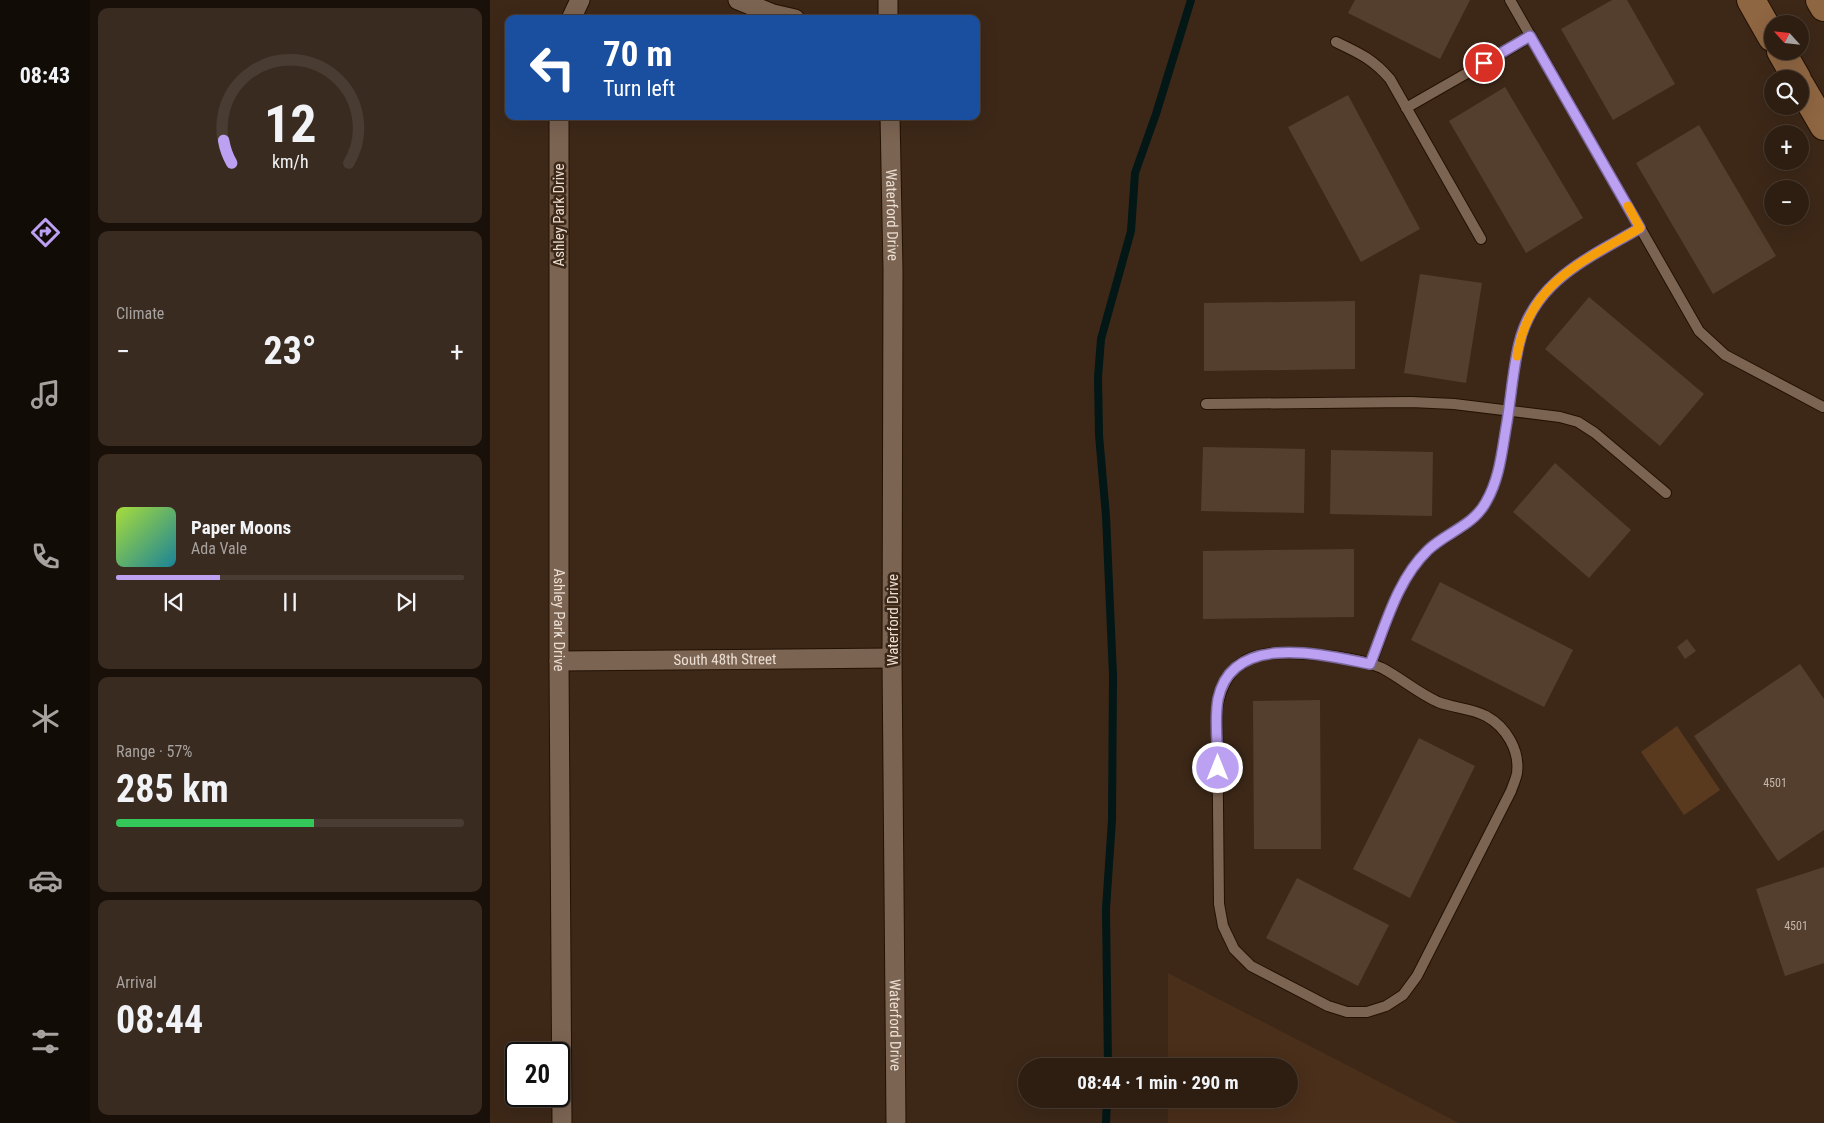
<!DOCTYPE html>
<meta charset="utf-8">
<style>
body{margin:0;font-family:"Roboto Condensed",sans-serif;background:#3a2b20;color:#f1f3f6;height:100vh;display:flex;flex-direction:column;font-size:19px;white-space:nowrap}
*{box-sizing:border-box;margin:0}
p{font-size:16px;color:#a7a29f}
.icon{flex:none;width:28px;height:28px;fill:none;stroke:currentColor;stroke-width:2;stroke-linecap:round;stroke-linejoin:round}
.map{position:relative;flex:1;overflow:hidden}
.drawer{display:flex;flex-direction:column;gap:8px;padding:8px;background:#19100a;width:400px}
.drawer>*{flex:none}
.top-card{position:absolute;left:15px;top:15px;width:475px;height:105px;border-radius:10px;box-shadow:0 5px 20px #0002,0 0 0 1px #493c32;background:#1a4fa0;color:#fff;overflow:hidden}
.needle{width:32px;rotate:297deg}
.fabs{position:absolute;left:1274px;top:15px;display:grid;gap:10px}
.fabs a{display:grid;place-items:center;width:45px;height:45px;border-radius:50%;background:#2e1e12;box-shadow:0 5px 20px #0002,0 0 0 1px #493c32;font-size:25px}
.speed{position:absolute;left:15px;top:1042px;display:flex;gap:10px;font-size:25px;font-weight:700;text-align:center}
.speed>*{display:grid;place-content:center;width:65px;height:65px;border-radius:50%;background:#2e1e12;box-shadow:0 5px 20px #0002,0 0 0 1px #493c32;line-height:1}
.speed .limit{border:2px solid #111;border-radius:8px;background:#fff;color:#111}
.pin{position:absolute;display:grid;place-items:center;width:42px;height:42px;color:#fff;margin:-21px;border:2px solid #fff;border-radius:50%;box-shadow:0 1px 5px #0007}
.me{position:absolute;width:55px;margin:-28px;rotate:0deg;stroke-linejoin:round;filter:drop-shadow(0 0 4px #0008)}
.turn{display:flex;align-items:center;gap:18px;height:105px;padding:0 15px;font-size:22px}
.turn .icon{width:65px;height:65px;stroke-width:2.5}
.turn b{display:block;font-size:35px;line-height:42px}
.big{font-size:38px;font-weight:700;line-height:1.1}
.drawer .widget{flex:1;display:flex;flex-direction:column;justify-content:center;gap:8px;min-width:0;padding:0 18px;border-radius:10px;background:#3a2b20}
.drawer .dial{align-items:center;gap:0}
.dial svg{height:130px;overflow:visible;fill:none;stroke:#493c32;stroke-width:7;stroke-linecap:round;text-anchor:middle}
.dial text{fill:#f1f3f6;stroke:none}
.song{display:flex;align-items:center;gap:15px}
.cover{width:60px;height:60px;border-radius:8px;background:linear-gradient(135deg,hsl(80 70% 55%),hsl(190 70% 35%))}
.played{height:5px;border-radius:2px;background:linear-gradient(90deg,#bca0f2 30%,#493c32 30%)}
.keys{display:flex;justify-content:space-around;direction:ltr}
.heat{display:flex;justify-content:space-between;align-items:center;font-size:28px;direction:ltr}
.charge{height:8px;border-radius:4px;background:linear-gradient(90deg,#34c759 57%,#493c32 0)}
.trip{position:absolute;left:528px;top:1058px;width:280px;height:50px;border-radius:25px;background:#2e1e12;box-shadow:0 5px 20px #0002,0 0 0 1px #493c32;font-weight:700;line-height:50px;text-align:center}
main{display:flex;flex:1;min-height:0}
.tabs{display:flex;flex-direction:column;width:90px;justify-content:space-around;align-items:center;background:#120c07;color:#a7a29f}
.tabs .icon{width:35px;height:35px}
.tabs .current{color:#bca0f2}
.tabs b{font-size:22px;color:#f1f3f6}
.map>svg:first-child{display:block}
.built{fill:#4a2f1a}
.green{fill:#5a3a1f}
.lines{fill:none;stroke-linecap:round;stroke-linejoin:round}
.stream{stroke:#021716;stroke-width:8}
.building{fill:#543e2d}
.service-casing{stroke:#231102;stroke-width:12}
.minor-casing{stroke:#231102;stroke-width:21}
.secondary-casing{stroke:#231102;stroke-width:30}
.service{stroke:#7c6452;stroke-width:10}
.minor{stroke:#7c6452;stroke-width:19}
.secondary{stroke:#8f6642;stroke-width:28}
.route-casing{stroke:#7a689d;stroke-width:12}
.route{stroke:#bca0f2;stroke-width:9}
.slow{stroke:#f59e0b;stroke-width:9}
.labels{text-anchor:middle;stroke-width:5;stroke-linejoin:round;paint-order:stroke}
.number-label{font-size:12px;fill:#c5b6aa}
.street-label{font-size:15px;fill:#ebded3;stroke:#3d2818}
</style>
<main>
<nav class="tabs">
<b>08:43</b>
<svg class="icon current" aria-label="directions" viewBox="0 0 24 24"><path d="M12 3l9 9-9 9-9-9zM9 14v-3h6M13 9l2 2-2 2"/></svg>
<svg class="icon" aria-label="music" viewBox="0 0 24 24"><path d="M9 18V5l10-2v13"/><circle cx="6" cy="18" r="3"/><circle cx="16" cy="16" r="3"/></svg>
<svg class="icon" aria-label="phone" viewBox="0 0 24 24"><path d="M5 4h4l2 5-3 2q2 4 5 5l2-3 5 2v4C11 20 4 13 5 4z"/></svg>
<svg class="icon" aria-label="climate" viewBox="0 0 24 24"><path d="M12 3v18M4 7l16 10M4 17L20 7"/></svg>
<svg class="icon" aria-label="car" viewBox="0 0 24 24"><path d="M5 17H2v-5l4-1 3-4h7l3 4 3 1v5h-3M9 17h6M6 11h13"/><circle cx="7" cy="17" r="2"/><circle cx="17" cy="17" r="2"/></svg>
<svg class="icon" aria-label="filters" viewBox="0 0 24 24"><path d="M4 7h16M4 17h16"/><circle cx="9" cy="7" r="2"/><circle cx="15" cy="17" r="2"/></svg>
</nav>
<section class="drawer">
<div class="widget dial"><svg viewBox="0 0 100 80">
<path d="M14 69A42 42 0 1 1 86 69"/>
<path d="M14 69A42 42 0 0 1 9 55" stroke="#bca0f2"/>
<text x="50" y="56" font-size="32" font-weight="700">12</text>
<text x="50" y="72" font-size="11">km/h</text>
</svg></div>
<div class="widget"><p>Climate</p>
<div class="heat"><a>−</a><b class="big">23°</b><a>+</a></div>
</div>
<div class="widget">
<div class="song"><i class="cover"></i><div><b>Paper Moons</b><p>Ada Vale</p></div></div>
<div class="played"></div>
<div class="keys"><svg class="icon" aria-label="previous" viewBox="0 0 24 24"><path d="M18 5L8 12l10 7zM5 5v14"/></svg><svg class="icon" aria-label="pause" viewBox="0 0 24 24"><path d="M8 5v14M16 5v14"/></svg><svg class="icon" aria-label="next" viewBox="0 0 24 24"><path d="M6 5l10 7-10 7zM19 5v14"/></svg></div>
</div>
<div class="widget"><p>Range · 57%</p><b class="big">285 km</b><div class="charge"></div></div>
<div class="widget"><p>Arrival</p><b class="big">08:44</b></div>
</section>
<div class="map">
<svg width="1334" height="1123" viewBox="0 0 1334 1123">
<rect width="100%" height="100%" fill="#3d2818"/>
<!-- built -->
<path class="built" d="M678 973 909 1092 969 1123H678V1099H799V1066H678Z"/>
<!-- green -->
<path class="green" d="M1187 726 1230 790 1194 815 1151 752Z"/>
<g class="lines">
<!-- stream -->
<path class="stream" d="M618 1066 616 909 622 820 623 675 616 516 609 435 608 377 611 339 641 231 645 173 666 114 701 0
M616 1123 617 1099"/>
</g>
<!-- building -->
<path class="building" d="M865 0H980L950 59 858 13Z
M1122 0H1137L1185 84 1123 120 1071 29Z
M1015 87 1093 218 1036 253 959 121Z
M858 95 930 229 871 262 798 127Z
M1209 125 1286 256 1223 294 1146 163Z
M930 274 992 283 976 383 914 373Z
M1099 297 1214 394 1170 446 1055 349Z
M865 301V369L714 371V303Z
M713 447 815 449 814 513 711 511Z
M841 450 943 452 942 516 840 514Z
M1065 463 1141 530 1099 578 1023 512Z
M864 549V617L713 619V551Z
M950 582 1083 650 1054 707 921 640Z
M1197 639 1206 651 1195 659 1187 647Z
M1310 664 1334 699V830L1288 861 1204 736Z
M830 700 831 849H764L763 701Z
M929 738 985 766 920 898 863 869Z
M1334 867V963L1295 976 1266 889Z
M807 878 899 925 868 986 776 938Z"/>
<g class="lines">
<!-- service casing -->
<g class="service-casing">
<path id="service" d="M1020 0 1209 331 1235 355 1333 407
M846 42C869 53 883 59 900 79L991 239
M916 108 1040 37
M716 404 921 402 964 404 1070 417 1088 422 1105 433 1176 493
M783 653C815 653 862 655 892 668 911 678 928 693 948 702 963 708 981 708 996 716 1016 727 1030 750 1027 773 1026 779 1023 785 1021 791L927 976 913 995 896 1006 877 1012H857L838 1006 761 966 744 949 733 926 729 904 727 709C730 687 741 665 763 657 769 655 776 654 783 653Z
M881 664C896 624 907 580 938 550 957 533 983 526 996 502 1010 478 1012 450 1017 422 1021 397 1023 369 1029 344 1044 280 1098 258 1150 228"/>
</g>
<!-- minor casing -->
<g class="minor-casing">
<g id="minor">
<path d="M248 0 283 14 305 19"/>
<path d="M398 0V19"/>
<path d="M81 19 90 0"/>
<path id="s1" d="M69 116V661L72 1123"/>
<path id="s2" d="M400 116 403 270 402 658 406 1123"/>
<path id="s3" d="M69 661 402 658"/>
</g>
</g>
<!-- secondary casing -->
<g class="secondary-casing">
<path id="secondary" d="M1261 0 1282 37
M1330 0 1334 7
M1291 51 1307 79
M1310 85 1334 126"/>
</g>
<!-- service -->
<use href="#service" class="service"/>
<!-- minor -->
<use href="#minor" class="minor"/>
<!-- secondary -->
<use href="#secondary" class="secondary"/>
</g>
<g class="lines">
<!-- route casing -->
<g class="route-casing">
<path id="route" d="M728 768C728 746 724 721 728 699 742 631 834 655 880 664 896 624 907 580 938 550 957 532 983 526 996 502 1010 478 1012 450 1017 422 1021 397 1023 369 1029 344 1044 280 1099 258 1150 228L1040 36 994 63"/>
</g>
<!-- route -->
<use href="#route" class="route"/>
<!-- slow -->
<path class="slow" d="M1027 356C1039 282 1092 262 1150 228L1138 206"/>
</g>
<g class="labels">
<!-- number labels -->
<g class="number-label">
<text x="1285" y="787">4501</text>
<text x="1306" y="930">4501</text>
</g>
<!-- street labels -->
<g class="street-label">
<text transform="translate(69 215) rotate(-90)" y="5">Ashley Park Drive</text>
<text dy="5" stroke="none"><textPath href="#s2" startOffset="99">Waterford Drive</textPath></text>
<text dy="5" stroke="none"><textPath href="#s1" startOffset="504">Ashley Park Drive</textPath></text>
<text transform="translate(403 620) rotate(-90)" y="5">Waterford Drive</text>
<text dy="5" stroke="none"><textPath href="#s3" startOffset="166">South 48th Street</textPath></text>
<text dy="5" stroke="none"><textPath href="#s2" startOffset="909">Waterford Drive</textPath></text>
</g>
</g>
</svg>
<div class="fabs">
<a><svg class="needle" viewBox="-14 -14 28 28"><path d="M0-13l5 13h-10z" fill="#e53935"/><path d="M0 13l5-13h-10z" fill="#a7a29f"/></svg></a>
<a><svg class="icon" aria-label="search" viewBox="0 0 24 24"><circle cx="10" cy="10" r="6"/><path d="M15 15l6 6"/></svg></a>
<a>+</a>
<a>−</a>
</div>
<div class="speed"><div class="limit">20</div></div>
<div class="pin" style="left:994px;top:63px;background:#d93025"><svg class="icon" aria-label="arrive" viewBox="0 0 24 24"><path d="M6 21V4h12l-3 4 3 4H6"/></svg></div>
<svg class="me" style="left:728px;top:768px" viewBox="-20 -20 40 40"><circle r="17" fill="#bca0f2" stroke="#fff" stroke-width="3"/><path d="M0-11L8 9 0 5-8 9z" fill="#fff"/></svg>
<div class="trip">08:44 · 1 min · 290 m</div>
<div class="top-card">
<div class="turn"><svg class="icon" aria-label="left" viewBox="0 0 24 24"><path d="M17 20v-9H6M10 6l-5 5 5 5"/></svg><div><b>70 m</b>Turn left</div></div>
</div>
</div>
</main>
